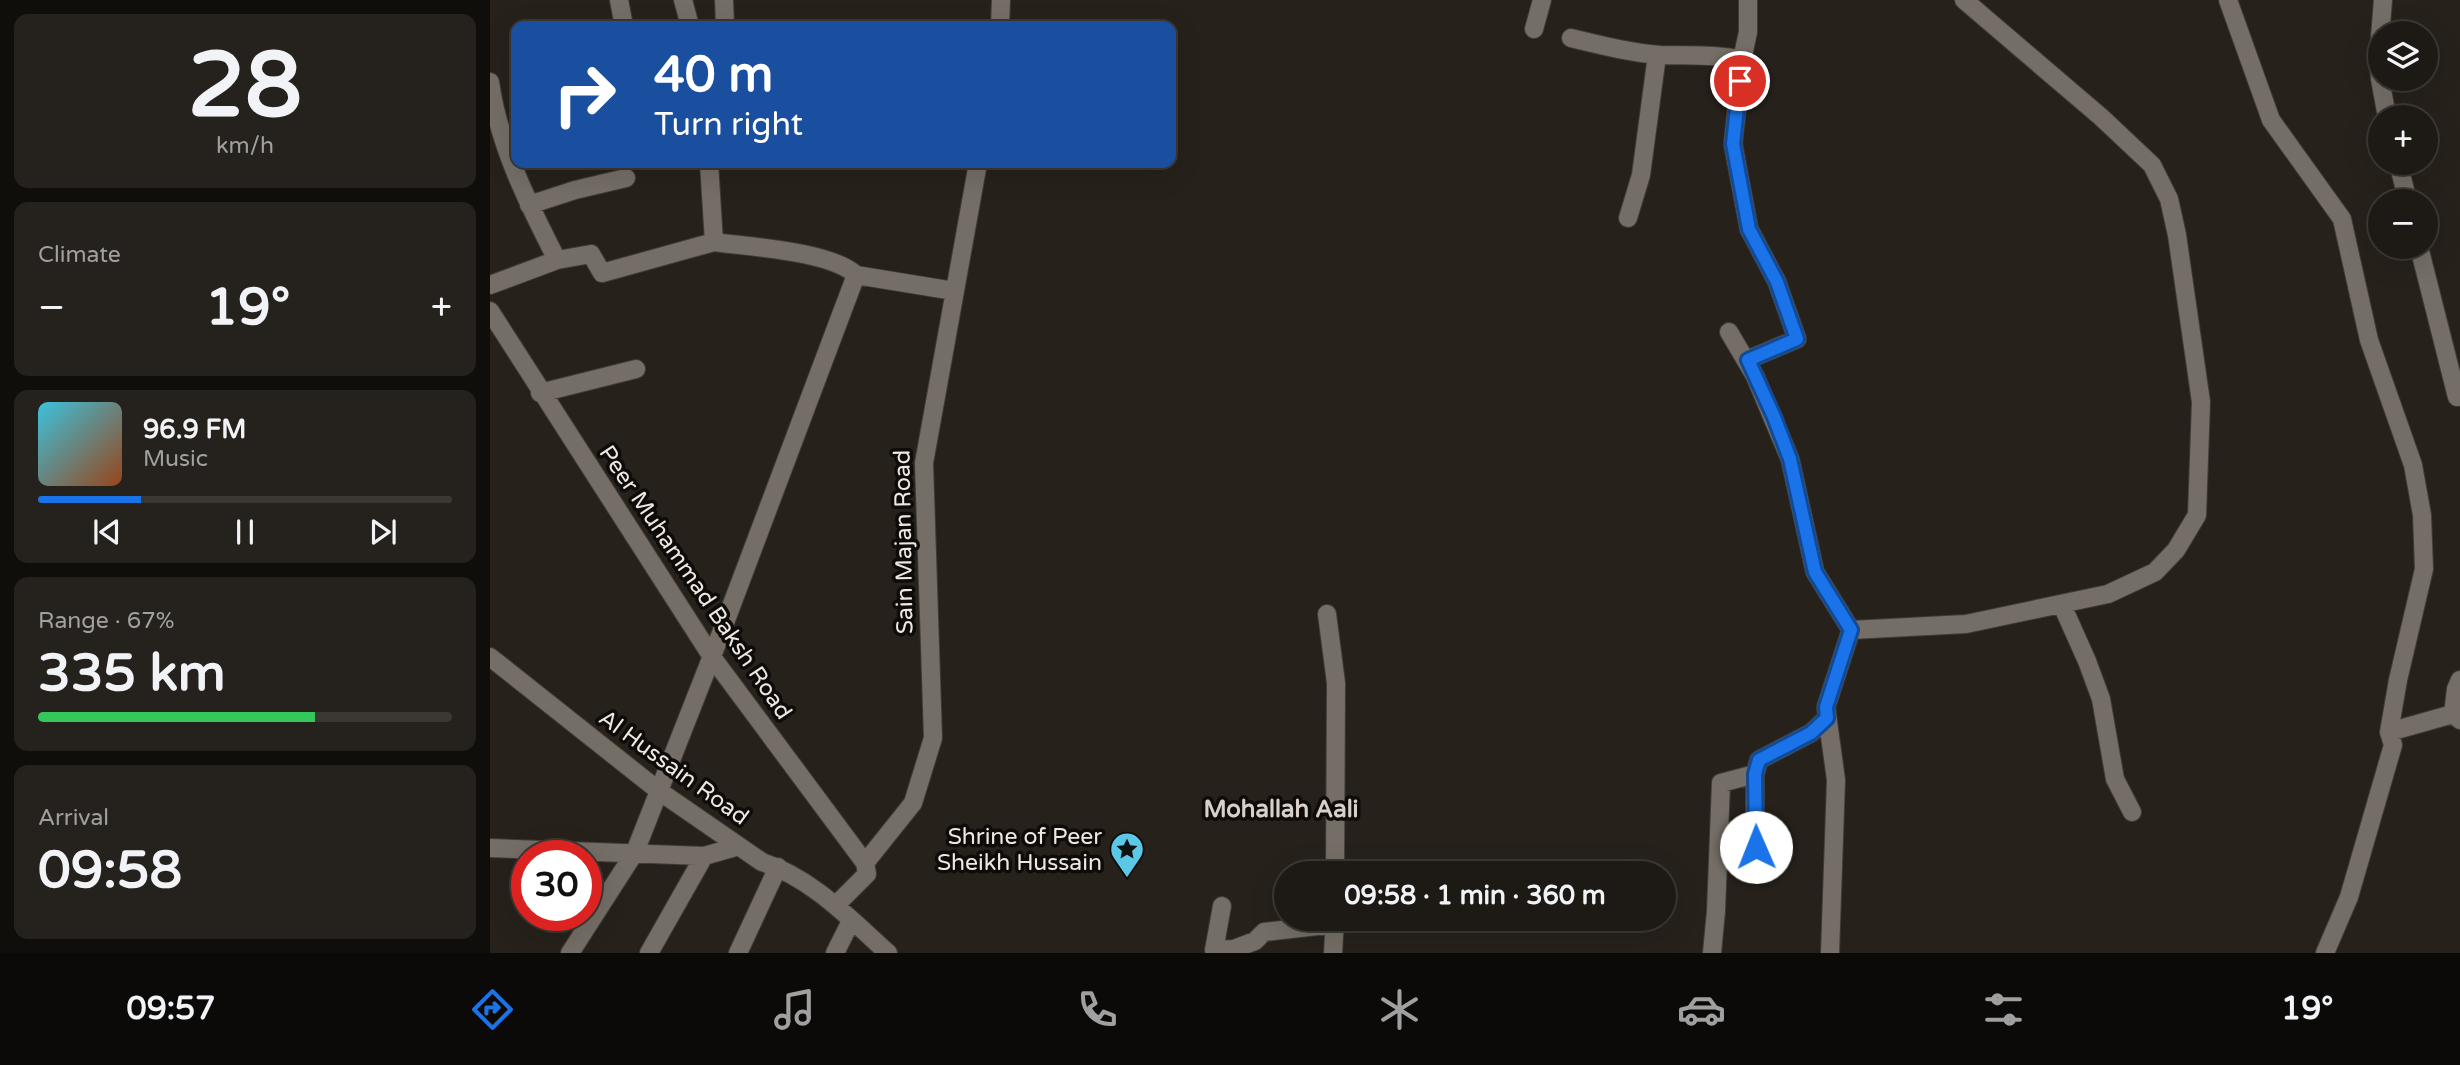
<!DOCTYPE html>
<meta charset="utf-8">
<style>
body{margin:0;font-family:"Varela Round",sans-serif;background:#25221d;color:#f1f3f6;height:100vh;display:flex;flex-direction:column;font-size:26px;white-space:nowrap}
*{box-sizing:border-box;margin:0}
p{font-size:23px;color:#a0a0a0}
.icon{flex:none;width:38px;height:38px;fill:none;stroke:currentColor;stroke-width:2;stroke-linecap:round;stroke-linejoin:round}
.map{position:relative;flex:1;overflow:hidden}
.sheet{display:flex;flex-direction:column;gap:14px;padding:14px;background:#100e0b;width:490px}
.sheet>*{flex:none}
.top-card{position:absolute;left:21px;top:21px;width:665px;height:147px;border-radius:14px;box-shadow:0 7px 28px #0002,0 0 0 2px #3b3834;background:#1a4fa0;color:#fff;overflow:hidden}
.controls{position:absolute;left:1878px;top:21px;display:grid;gap:14px}
.controls a{display:grid;place-items:center;width:70px;height:70px;border-radius:50%;background:#1d1914;box-shadow:0 7px 28px #0002,0 0 0 2px #3b3834;font-size:35px}
.speed{position:absolute;left:21px;top:840px;display:flex;gap:14px;font-size:35px;font-weight:700;text-align:center}
.speed>*{display:grid;place-content:center;width:91px;height:91px;border-radius:50%;background:#1d1914;box-shadow:0 7px 28px #0002,0 0 0 2px #3b3834;line-height:1}
.speed .limit{border:10px solid #d22;background:#fff;color:#111}
.pin{position:absolute;display:grid;place-items:center;width:60px;height:60px;color:#fff;margin:-30px;border:4px solid #fff;border-radius:50%;box-shadow:0 2px 7px #0007}
.me{position:absolute;width:77px;margin:-38px;rotate:359deg;stroke-linejoin:round;filter:drop-shadow(0 0 5px #0008)}
.turn{display:flex;align-items:center;gap:24px;height:147px;padding:0 28px;font-size:32px}
.turn .icon{width:91px;height:91px;stroke-width:2.5}
.turn b{display:block;font-size:49px;line-height:60px}
.big{font-size:52px;font-weight:800;line-height:1.1}
.sheet .card{flex:1;display:flex;flex-direction:column;justify-content:center;gap:10px;min-width:0;padding:0 24px;border-radius:14px;background:#25221d}
.sheet .dial{align-items:center;gap:0}
.dial b{font-size:91px;line-height:1}
.song{display:flex;align-items:center;gap:21px}
.cover{width:84px;height:84px;border-radius:10px;background:linear-gradient(135deg,hsl(190 70% 55%),hsl(20 70% 35%))}
.played{height:7px;border-radius:4px;background:linear-gradient(90deg,#1a73e8 25%,#3b3834 25%)}
.keys{display:flex;justify-content:space-around;direction:ltr}
.heat{display:flex;justify-content:space-between;align-items:center;font-size:38px;direction:ltr}
.charge{height:10px;border-radius:5px;background:linear-gradient(90deg,#34c759 67%,#3b3834 0)}
.trip{position:absolute;left:784px;top:861px;width:402px;height:70px;border-radius:35px;background:#1d1914;box-shadow:0 7px 28px #0002,0 0 0 2px #3b3834;font-weight:800;line-height:70px;text-align:center}
.tab-bar{display:flex;height:112px;justify-content:space-around;align-items:center;background:#0c0a08;color:#a0a0a0}
.tab-bar .icon{width:49px;height:49px}
.tab-bar .on{color:#1a73e8}
.tab-bar b{font-size:32px;color:#f1f3f6}
main{display:flex;flex:1;min-height:0}
.map>svg:first-child{display:block}
.lines{fill:none;stroke-linecap:round;stroke-linejoin:round}
.minor-casing{stroke:#403c37;stroke-width:20}
.minor{stroke:#746e66;stroke-width:18}
.route-casing{stroke:#114b97;stroke-width:18}
.route{stroke:#1a73e8;stroke-width:12}
.labels{text-anchor:middle;stroke-width:7;stroke-linejoin:round;paint-order:stroke}
.street-label{font-size:23px;fill:#ece9e4;stroke:#0e0b09}
.poi-label{font-size:23px;fill:#ece9e4;stroke:#0e0b09;text-anchor:end}
.neighbourhood-label{font-size:24px;font-weight:bold;fill:#d8d0c8;stroke:#0e0b09}
</style>
<main>
<section class="sheet">
<div class="card dial"><b>28</b><p>km/h</p></div>
<div class="card"><p>Climate</p>
<div class="heat"><a>−</a><b class="big">19°</b><a>+</a></div>
</div>
<div class="card">
<div class="song"><i class="cover"></i><div><b>96.9 FM</b><p>Music</p></div></div>
<div class="played"></div>
<div class="keys"><svg class="icon" aria-label="previous" viewBox="0 0 24 24"><path d="M18 5L8 12l10 7zM5 5v14"/></svg><svg class="icon" aria-label="pause" viewBox="0 0 24 24"><path d="M8 5v14M16 5v14"/></svg><svg class="icon" aria-label="next" viewBox="0 0 24 24"><path d="M6 5l10 7-10 7zM19 5v14"/></svg></div>
</div>
<div class="card"><p>Range · 67%</p><b class="big">335 km</b><div class="charge"></div></div>
<div class="card"><p>Arrival</p><b class="big">09:58</b></div>
</section>
<div class="map">
<svg width="1970" height="953" viewBox="0 0 1970 953">
<rect width="100%" height="100%" fill="#27211b"/>
<g class="lines">
<!-- minor casing -->
<g class="minor-casing">
<path id="minor" d="M129 0 134 26
M193 0 200 26
M234 0 235 26
M1738 0 1781 120 1852 219 1879 340 1923 465 1932 515 1934 569 1908 680 1899 732 1903 745 1859 897 1835 953
M510 26 511 0
M1044 29 1052 0
M1081 38C1110 45 1141 53 1171 55 1198 56 1226 54 1252 60
M1890 77 1888 62 1893 0
M1890 79 1897 117
M0 82C9 146 38 203 67 260
M219 163 224 242C260 247 341 251 366 275L464 291
M1908 163 1918 201
M39 205 85 190 136 178
M1138 218 1151 175 1167 55
M1929 247 1967 397
M0 285 67 260 101 254 112 273 224 242
M0 311 222 657 375 863 377 874 346 905
M1239 332 1265 376 1300 459 1325 572 1361 630 1336 707 1346 780 1340 953
M1257 360 1307 339 1287 282 1259 229 1243 144 1252 60 1258 32V0
M50 393 146 369
M1572 605 1597 661 1611 699 1625 779 1642 812
M837 614 846 683 845 873
M1361 630 1476 624 1618 594 1665 572 1686 550 1707 515 1711 402 1687 235 1679 199 1662 165 1611 117 1474 0
M0 657 169 791 272 862C322 878 360 919 398 953
M1963 714 1966 689 1970 680
M1899 732 1963 714 1970 720
M1265 774V871
M0 848 214 856 249 846
M375 863 423 803 443 738 434 463 488 163
M732 906 724 950 744 949 765 941 774 932 845 924
M80 953 145 852 233 628 366 275
M159 953 214 856
M248 953 288 867
M345 953 361 921
M843 953 845 919
M1222 953 1226 911 1231 783 1265 774 1269 760 1321 733 1337 718"/>
</g>
<!-- minor -->
<use href="#minor" class="minor"/>
</g>
<g class="lines">
<!-- route casing -->
<g class="route-casing">
<path id="route" d="M1250 81 1243 144 1259 229 1287 282 1307 339 1258 360 1284 417 1300 459 1325 572 1361 630 1336 707 1337 718 1321 733 1269 760 1265 774 1266 847"/>
</g>
<!-- route -->
<use href="#route" class="route"/>
</g>
<!-- icons -->
<defs>
<g id="sight-pin" transform="scale(1.75)"><path d="M0 17L-7.5 6A9.5 9.5 0 1 1 7.5 6Z" fill="#5bc8e7" stroke="#0e0b09"/><path d="M0-6L1.8-2.2L6-1.7L2.9 1.2L3.7 5.4L0 3.3L-3.7 5.4L-2.9 1.2L-6-1.7L-1.8-2.2Z" fill="#111"/></g>
</defs>
<g fill-rule="evenodd">
<use href="#sight-pin" x="637" y="849"/>
</g>
<g class="labels">
<!-- street labels -->
<g class="street-label">
<text transform="translate(413 542) rotate(-91)" y="8">Sain Majan Road</text>
<text transform="translate(206 582) rotate(56)" y="8">Peer Muhammad Baksh Road</text>
<text transform="translate(184 767) rotate(36)" y="8">Al Hussain Road</text>
</g>
<!-- poi labels -->
<g class="poi-label">
<text x="612" y="844">Shrine of Peer<tspan x="612" dy="26">Sheikh Hussain</tspan></text>
</g>
<!-- neighbourhood labels -->
<g class="neighbourhood-label">
<text x="791" y="817">Mohallah Aali</text>
</g>
</g>
</svg>
<div class="controls">
<a><svg class="icon" aria-label="layers" viewBox="0 0 24 24"><path d="M12 4l9 5-9 5-9-5zM3 14l9 5 9-5"/></svg></a>
<a>+</a>
<a>−</a>
</div>
<div class="speed"><div class="limit">30</div></div>
<div class="pin" style="left:1250px;top:81px;background:#d93025"><svg class="icon" aria-label="arrive" viewBox="0 0 24 24"><path d="M6 21V4h12l-3 4 3 4H6"/></svg></div>
<svg class="me" style="left:1266px;top:847px" viewBox="-20 -20 40 40"><circle r="19" fill="#fff"/><path d="M0-13L10 11 0 6-10 11z" fill="#1a73e8"/></svg>
<div class="trip">09:58 · 1 min · 360 m</div>
<div class="top-card">
<div class="turn"><svg class="icon" aria-label="right" viewBox="0 0 24 24"><path d="M7 20v-9h11M14 6l5 5-5 5"/></svg><div><b>40 m</b>Turn right</div></div>
</div>
</div>
</main>
<nav class="tab-bar">
<b>09:57</b>
<svg class="icon on" aria-label="directions" viewBox="0 0 24 24"><path d="M12 3l9 9-9 9-9-9zM9 14v-3h6M13 9l2 2-2 2"/></svg>
<svg class="icon" aria-label="music" viewBox="0 0 24 24"><path d="M9 18V5l10-2v13"/><circle cx="6" cy="18" r="3"/><circle cx="16" cy="16" r="3"/></svg>
<svg class="icon" aria-label="phone" viewBox="0 0 24 24"><path d="M5 4h4l2 5-3 2q2 4 5 5l2-3 5 2v4C11 20 4 13 5 4z"/></svg>
<svg class="icon" aria-label="climate" viewBox="0 0 24 24"><path d="M12 3v18M4 7l16 10M4 17L20 7"/></svg>
<svg class="icon" aria-label="car" viewBox="0 0 24 24"><path d="M5 17H2v-5l4-1 3-4h7l3 4 3 1v5h-3M9 17h6M6 11h13"/><circle cx="7" cy="17" r="2"/><circle cx="17" cy="17" r="2"/></svg>
<svg class="icon" aria-label="filters" viewBox="0 0 24 24"><path d="M4 7h16M4 17h16"/><circle cx="9" cy="7" r="2"/><circle cx="15" cy="17" r="2"/></svg>
<b>19°</b>
</nav>
